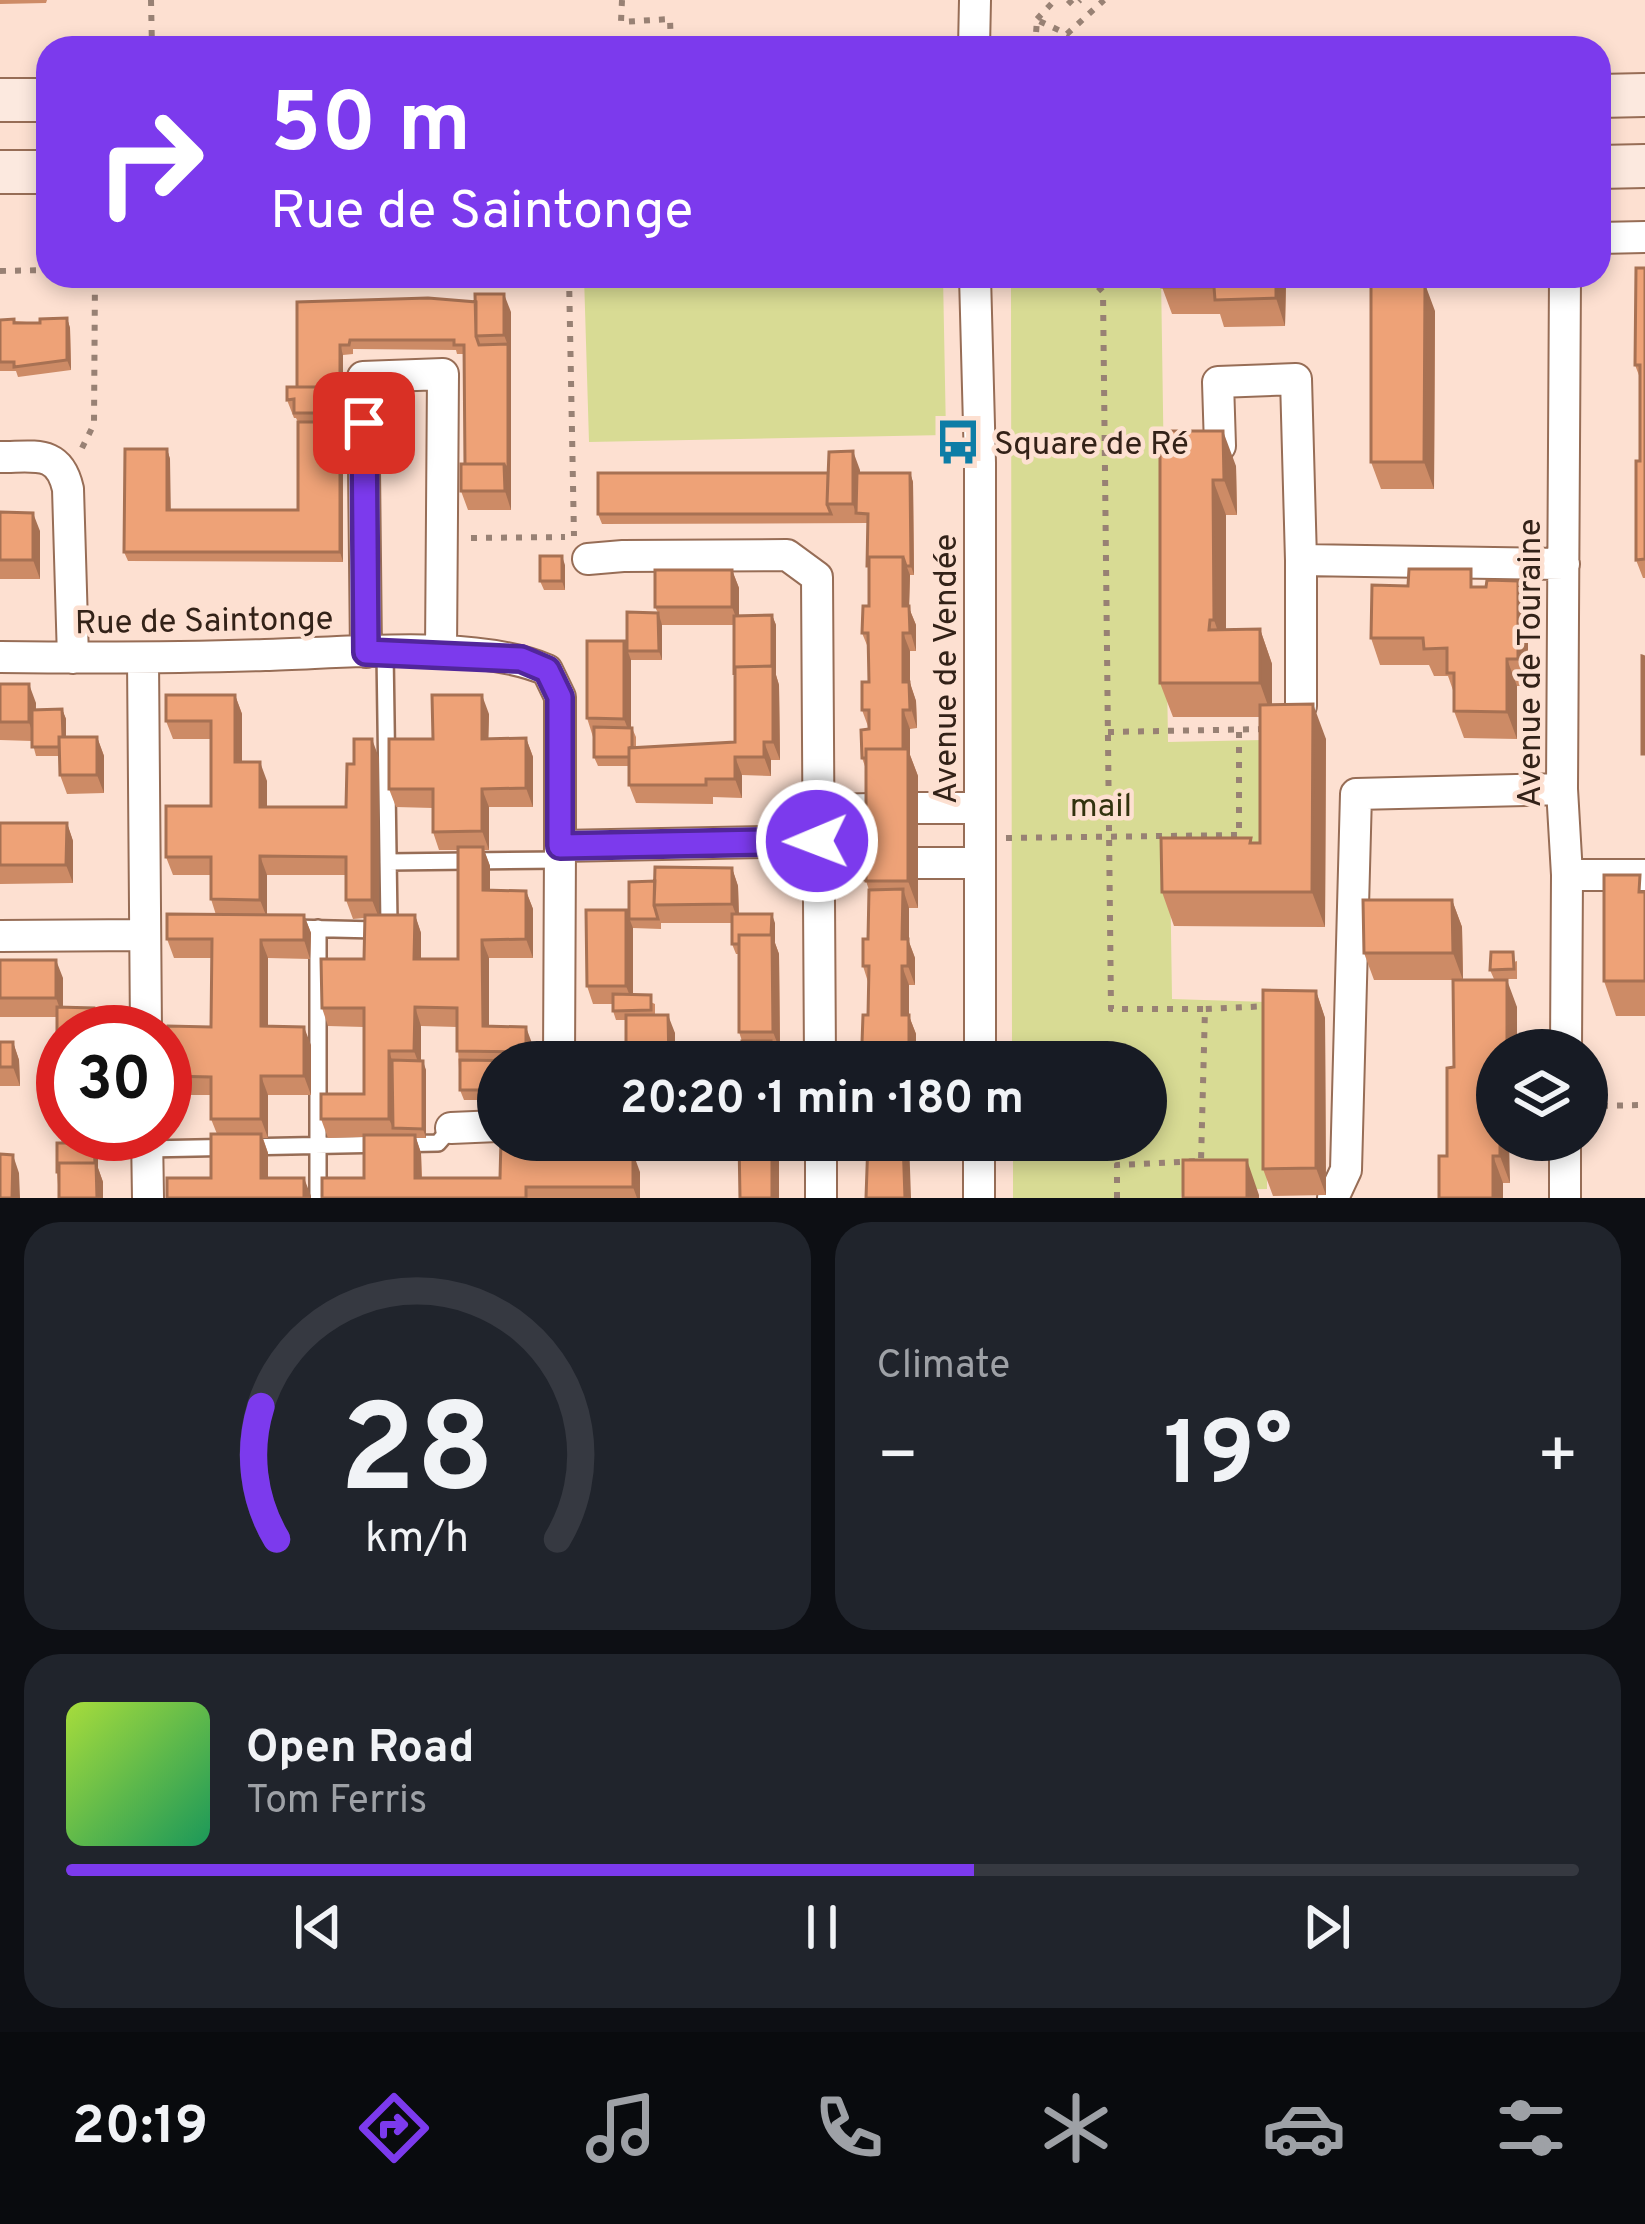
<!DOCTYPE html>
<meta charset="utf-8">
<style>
body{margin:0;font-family:Overpass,sans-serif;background:#20242c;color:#f1f3f6;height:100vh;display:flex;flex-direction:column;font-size:45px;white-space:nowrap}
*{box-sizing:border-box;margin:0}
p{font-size:39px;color:#9ea1a6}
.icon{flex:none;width:66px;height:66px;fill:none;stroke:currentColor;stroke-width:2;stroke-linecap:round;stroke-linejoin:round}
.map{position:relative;height:1198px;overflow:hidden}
.sheet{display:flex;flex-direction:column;gap:24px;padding:24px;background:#0d0f14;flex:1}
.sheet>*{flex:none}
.banner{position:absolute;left:36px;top:36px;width:1575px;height:252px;border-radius:36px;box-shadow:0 6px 18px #0003;background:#7c3aed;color:#fff;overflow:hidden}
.controls{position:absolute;left:1476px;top:1029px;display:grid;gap:24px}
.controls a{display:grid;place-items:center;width:132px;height:132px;border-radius:50%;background:#171b24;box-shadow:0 6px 18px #0003;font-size:60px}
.speed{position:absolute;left:36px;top:1005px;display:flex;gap:24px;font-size:60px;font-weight:700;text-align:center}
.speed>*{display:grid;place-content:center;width:156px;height:156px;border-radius:50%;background:#171b24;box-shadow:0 6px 18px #0003;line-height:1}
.speed .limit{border:18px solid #d22;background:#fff;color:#111}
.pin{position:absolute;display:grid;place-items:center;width:102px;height:102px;color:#fff;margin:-51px;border-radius:24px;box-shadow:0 6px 18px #0006}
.me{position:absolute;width:132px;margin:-66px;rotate:269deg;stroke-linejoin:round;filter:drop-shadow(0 0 9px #0008)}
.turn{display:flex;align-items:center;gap:42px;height:252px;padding:0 36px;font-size:54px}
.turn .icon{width:156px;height:156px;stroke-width:2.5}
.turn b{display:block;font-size:84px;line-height:102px}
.big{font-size:90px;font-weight:700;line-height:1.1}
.sheet .tile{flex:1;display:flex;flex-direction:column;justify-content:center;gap:18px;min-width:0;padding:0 42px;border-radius:36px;background:#20242c}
.sheet .dial{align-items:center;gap:0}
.dial svg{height:312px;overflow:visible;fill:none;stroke:#363941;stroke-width:7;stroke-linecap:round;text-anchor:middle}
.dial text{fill:#f1f3f6;stroke:none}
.song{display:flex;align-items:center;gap:36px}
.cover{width:144px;height:144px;border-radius:18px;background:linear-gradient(135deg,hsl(80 70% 55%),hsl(150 70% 35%))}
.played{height:12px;border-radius:6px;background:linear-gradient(90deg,#7c3aed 60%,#363941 60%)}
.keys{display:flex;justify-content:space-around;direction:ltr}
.heat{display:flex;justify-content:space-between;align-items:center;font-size:66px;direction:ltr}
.sheet .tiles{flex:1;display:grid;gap:24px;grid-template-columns:1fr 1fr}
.tile:last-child{grid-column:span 2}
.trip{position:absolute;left:477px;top:1041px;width:690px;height:120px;border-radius:60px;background:#171b24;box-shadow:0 6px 18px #0003;font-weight:700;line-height:120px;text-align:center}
.dock{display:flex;height:192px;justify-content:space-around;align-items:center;background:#090b0e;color:#9ea1a6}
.dock .icon{width:84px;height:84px}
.dock .active{color:#7c3aed}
.dock b{font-size:54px;color:#f1f3f6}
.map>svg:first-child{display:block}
.green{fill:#d8db94}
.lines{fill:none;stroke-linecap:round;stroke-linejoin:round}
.lane-casing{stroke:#976d56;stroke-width:20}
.street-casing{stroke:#976d56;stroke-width:34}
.secondary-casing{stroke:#976d56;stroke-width:46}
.path{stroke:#988174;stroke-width:6;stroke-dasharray:6 9;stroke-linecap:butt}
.lane{stroke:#fff;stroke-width:15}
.street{stroke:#fff;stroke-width:30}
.secondary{stroke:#fce9df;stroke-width:42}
.wall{fill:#cd8b66;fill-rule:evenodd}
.shaded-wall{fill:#a77153}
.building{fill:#eea277;stroke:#a77153;stroke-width:3}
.route-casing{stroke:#51269a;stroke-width:30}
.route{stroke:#7c3aed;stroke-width:21}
.labels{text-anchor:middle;stroke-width:9;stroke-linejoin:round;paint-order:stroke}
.poi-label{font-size:33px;fill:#332218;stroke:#fde0d1;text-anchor:start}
.street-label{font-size:33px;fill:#332218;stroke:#fde0d1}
.park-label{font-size:33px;fill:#32330e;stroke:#fde0d1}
</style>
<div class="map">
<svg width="1645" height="1198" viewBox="0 0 1645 1198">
<rect width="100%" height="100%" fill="#fde0d1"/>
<!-- green -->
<path class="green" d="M584 276H943L946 435 589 442Z
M1024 276H1161L1168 742 1263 740 1265 864 1170 865 1172 999 1267 1002V1189L1182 1190 1181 1198H1013V1140H1146V1062H1012L1011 288Z"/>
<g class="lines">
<!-- lane casing -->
<g class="lane-casing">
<path id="lane" d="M388 862 560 860
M292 928 376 930 389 923 385 652
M147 1149 438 1143 451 1128
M318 1198V928"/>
</g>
<!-- street casing -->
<g class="street-casing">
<path id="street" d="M974 48 975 0
M1599 238 1645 237
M975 276 980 463V1062
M1565 276 1562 789 1567 875 1566 1050
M1220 446 1218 382 1296 379 1301 560 1564 564
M0 457C35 457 59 449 68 489L73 658
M588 559 623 556 787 555 817 577 820 1062
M1301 560V706
M366 652 363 377 443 374 441 653
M0 657C89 658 177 658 265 655 345 653 475 639 547 670L560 697V846L817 841
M143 659 146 1032
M918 808H980
M817 810 875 809
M918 863H980
M818 865 876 864
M1567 875H1645
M0 936 145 935
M559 1062 560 846
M451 1128 498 1126
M147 1134 148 1198
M821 1140V1198
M979 1198V1140
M1333 1198 1346 1170 1356 794 1562 789
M1565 1198V1140"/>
</g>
<!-- secondary casing -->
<g class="secondary-casing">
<path id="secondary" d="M1599 96 1645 95
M0 100H48
M1599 167 1645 166
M0 172H48"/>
</g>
<!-- path -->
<path class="path" d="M151 0 152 48
M622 0 621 22 670 19 671 48
M1068 0 1074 6 1080 0
M1037 19 1055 0
M1005 45 1034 47
M1035 47 1037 20 1067 34 1104 0
M912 48 947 45
M0 271 48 270
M569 276 574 536
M1088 276 1103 292 1111 1009H1205
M82 448 94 424 95 276
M1105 448 1167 447
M471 538 565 537
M1108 732 1266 729
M1006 838 1239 835V730
M1587 1106 1645 1105
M1117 1198V1165L1201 1161 1205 1009 1270 1006"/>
<!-- lane -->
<use href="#lane" class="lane"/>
<!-- street -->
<use href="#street" class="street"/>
<!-- secondary -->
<use href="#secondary" class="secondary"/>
</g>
<!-- wall -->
<path class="wall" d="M0 0H47L46 3 0 4Z
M1645 268V578H1643L1636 560 1640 461V378L1635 365Z
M1162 276H1295V281L1286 282 1285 326 1224 327 1220 314H1172L1162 287Z
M297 302 511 312V510H468L461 491 464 464V354H457L456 350 353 349V354L343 355V562L128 561 124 552 167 449 170 459V510H298V422L296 418H294L287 400 297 387Z
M1435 311 1434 489H1381L1371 462Z
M67 318 70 328 71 370 18 377 16 371H0V320L40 323Z
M1160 431 1236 466 1237 515H1226V630L1260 629 1272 664V705L1326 739 1325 927 1174 926 1162 892 1252 843H1260V717H1173L1160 683Z
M860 470V473H910L913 482 914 575H910L909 608 916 625V651H910V683L916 701 917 728 910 729V755L918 776V908H909V942L915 958V985H909V1016L916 1034V1062H868L862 1043 868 1015V982L863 966 868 939 869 890 866 881V769L862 758 869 729 862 710 869 682V650L862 633 869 606 868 523 602 524 598 514 828 473Z
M0 512 40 531V579H0Z
M565 565V590H544L540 581Z
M732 570 739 588V616L772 615 776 625V675L779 685 780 760H771V776L742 775V798L713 797V804L636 803 629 785V766H598L594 757 593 737 587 718 627 651 658 613 655 607ZM662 625H734L735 742 636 747V737L632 728H631V660H662Z
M1518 581 1528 608V686H1517V739L1464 738 1454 711V693L1448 676H1434L1429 665H1380L1371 638 1478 587H1486Z
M0 684 36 703V710L62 709 66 719V737H97L104 756V793L67 794 60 775V756H36L32 741 0 740Z
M235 695 242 714V762L267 781V807H346L354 764 379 758V915H415L421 933V959H458V850H439L433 832V808L396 807 389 789 433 739 489 714 488 739 526 738 533 757V807H489V850H484L490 866V890L526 891 533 909V958H489V1026L533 1046V1062H498V1100H464L460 1090 457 1027 421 1026V1061L426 1070V1138H416L421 1153 422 1178H500L501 1140H528L532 1153 640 1172V1198H322L364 1178V1137L328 1138 321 1119 364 1094V1027L328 1026 322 1008 364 959 365 918 353 919 346 900V875H267V915H304L311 933 310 959 268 958V1026L311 1045V1095H268V1138H263L268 1153 211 1178 217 1134 211 1119V1095H174L167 1076 211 1027V958H174L167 939 216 915 211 899V875H173L166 857 211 806V739H173L166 721Z
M0 823H67L73 841V883L0 884Z
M732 868 738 886 739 914 775 923V943L779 954 780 1050 742 1041 739 1032V954H736L732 944V923H661V929L633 928V994L655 1004V1015L675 1033 626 1020H616L613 1011V1004H593L587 986 626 910 629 919 655 881Z
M1645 890V1016H1616L1604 981Z
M1452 900 1462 927 1463 980 1517 1007 1497 1050 1510 1183H1503V1198H1439L1447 1156 1454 1067 1453 980H1374L1364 953Z
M0 960 63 978V1007L94 1008 98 1017 63 1032 103 1134V1152H98V1168L103 1182V1198H59L57 1172 62 1143 59 1134 57 1017H0Z
M1517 961V979H1494L1490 970Z
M1316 991 1325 1018 1326 1195 1273 1196 1263 1169Z
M0 1042H13L19 1060 20 1086H0Z
M631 1140H676V1147H634Z"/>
<!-- shaded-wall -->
<path class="shaded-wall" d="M1276 276H1284L1286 282 1285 326 1276 298Z
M1425 284 1435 311 1434 489 1424 462Z
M504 294 511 312V354L504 335Z
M67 318 70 328 71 370 67 360Z
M508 344 511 354V510L505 491Z
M340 345 343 355V432L337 413Z
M340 422 343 432V562L340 552Z
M1223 431 1236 466 1237 515 1224 480Z
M167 449 170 459 171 519 167 510Z
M853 451 860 470V513H856L853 504Z
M910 473 913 482 914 575 911 566Z
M1213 480 1226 515V655L1214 620Z
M33 513 40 531V579L33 560Z
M562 556 565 565V590L562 581Z
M903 557 910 575 909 608 916 625V651L903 606Z
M732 570 739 588V625L732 607Z
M1518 581 1528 608V686L1518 659Z
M659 615 662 625V660L659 651Z
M772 615 776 625V675L779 685 780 760 773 742Z
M1260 629 1272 664V717L1260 683Z
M903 633 910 651V683L916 701 917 728 903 682Z
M624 641 631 660V737L624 719Z
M1507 659 1517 686V739L1507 712Z
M29 684 36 703 35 741 29 722Z
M235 695 242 714V781L235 762Z
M482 695 489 714 488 757 482 739Z
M1313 704 1326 739 1325 927 1312 892Z
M62 709 66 719V756L63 747Z
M903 710 910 729V755L918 776V908L908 881Z
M97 737 104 756V793L97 775Z
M526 738 533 757V807L526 788Z
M372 739 379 758V918L372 900Z
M764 742 771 760V776L764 757Z
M735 757 742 775V798L735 779Z
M260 762 267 781V825L260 807Z
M482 789 489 807V850L482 831Z
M67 823 73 841V883L66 865Z
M483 847 490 866V909L483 890Z
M260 856 267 875V918L260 900Z
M732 868 738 886 739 923 732 904Z
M903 889 909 908V942L915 958V985L908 966 902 939Z
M526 891 533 909V958L526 939Z
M1452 900 1462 927 1463 980 1453 953Z
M626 910 633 928V1004L626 986Z
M772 914 775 923V943L779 954 780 1050 773 1032Z
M304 915 311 933 310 959 304 940Z
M415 915 421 933V978L414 959Z
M261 940 268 958V1044L261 1026Z
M482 940 489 958V1045L483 1026Z
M56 960 63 978V1017L56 998Z
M902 966 909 985V1016L916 1034V1062L902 1015Z
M1507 980 1517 1007V1050H1507Z
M1316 991 1325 1018 1326 1195 1316 1168Z
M415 1007 421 1026V1070L414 1051Z
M668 1015 675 1033V1062H669Z
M304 1027 311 1045V1095L304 1076Z
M526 1027 533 1046V1062H529L526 1052Z
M13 1042 19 1060 20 1086 13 1067Z
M902 1043 909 1062H902Z
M389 1051 395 1070 393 1128 389 1119Z
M423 1061 426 1070V1138L423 1129Z
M261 1076 268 1095V1138L261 1119Z
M97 1134H103V1152Z
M261 1134 268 1153V1197L261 1178Z
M415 1135 421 1153 422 1197 415 1178Z
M772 1140H779V1198H772Z
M903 1140H909L911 1198H905Z
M1500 1140H1509L1510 1183 1500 1156Z
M94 1143 98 1153V1168L103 1182V1198H97Z
M633 1153 640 1172V1198H637L633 1187Z
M13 1155 19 1173 20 1198H12Z
M1493 1156 1503 1183V1198H1493Z
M1247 1160 1259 1195V1198H1247Z
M304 1178 311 1196V1198H304Z"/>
<!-- building -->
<path class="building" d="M1636 268H1645V559L1636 560V461H1640V365H1635Z
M1162 276H1276V298L1215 300 1214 287H1162Z
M1371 283 1425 284 1424 462H1371Z
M475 294H504V335L476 336Z
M428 298 476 302V336L479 345 508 344V473L504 464H465L464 345H454V340H350L349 345H340V396L337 387H297V302Z
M67 318V360L14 367V362H0V320L14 319V323H40V319Z
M287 387H337V413H294V399L287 400Z
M298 422H340V552H124L125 449H167V510H298Z
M1160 431H1223L1224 480H1213L1214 620H1210L1209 630 1260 629V683H1160Z
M853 451V504H827L829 452Z
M461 464H504L505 491H461Z
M598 473H828L827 504 831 514H598Z
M857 473H910L911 566H906L903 557H869V566H867L868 514 856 513Z
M0 512 33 513V560H0Z
M540 556H562V581H540Z
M869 557H903V606H909L910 633H903V682H909L910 710H903V749H866V758H862L861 730 869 729V710H862V682H869L868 633H862L863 606H869Z
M1409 569H1471V587H1486L1487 580 1518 581V659H1507V712L1454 711V673H1447V648L1424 649 1423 638H1371L1372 585 1408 586Z
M655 570H732V607H655Z
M627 612 658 613 659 651H627Z
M772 615V666L735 667 734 675V616Z
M587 641H624V719L587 718Z
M1642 656 1645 657V754H1642Z
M773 666V742H764V757H735V779H706V785H629V748L735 742V667Z
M0 684H29V722H0Z
M166 695H235V762H260V807H346L347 764H354V739H372V900H346V857L260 856V900L211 899V857H166V806H211V721H166Z
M432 695H482V739L526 738V788L482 789V831L433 832V789H389V739H433Z
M1313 704 1312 892H1162L1161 838H1251L1250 843H1260V705Z
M62 709 63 737H59V747H32V710Z
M594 727 632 728V747L629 748V757H594Z
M59 737H97V775H60Z
M866 749H908V881H866Z
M0 823H67L66 865H0Z
M458 847H483V890L526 891V939L482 940 483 1026 526 1027V1052L457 1051V1008L415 1007 414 1051H389V1119H321V1094H364V1008H322L321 959H364L365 915H415L414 959H458Z
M655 867 732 868V904L654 905Z
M1604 875H1640L1639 892H1645V981H1604Z
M655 881 654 905 658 919H629V882Z
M903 889 902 939H908V966H902V1015H909V1043H902V1062H868V1043H862L863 1015H868L869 966H863V939H868L869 890Z
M1363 900H1452L1453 953H1364Z
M586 910H626V986H587Z
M167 914 304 915V940H261V1026L304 1027V1076H261V1119H211V1077L167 1076 168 1026 211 1027 212 939H167Z
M732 914H772L771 935H739V944H732Z
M739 935H772L773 1032H739Z
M1491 952H1513L1514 969 1490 970Z
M0 960H56V998H0Z
M1453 980H1507V1050H1497V1140H1500V1156H1493V1198H1439V1156H1447V1068L1454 1067Z
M1263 990 1316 991V1168L1263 1169Z
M613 994 651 995V1010L613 1011Z
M57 1007 94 1008 95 1032H63V1057H59V1067H57Z
M626 1015H668L669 1062H626Z
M742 1041H771V1062H742Z
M0 1042H13V1067H0Z
M59 1057H63V1134H59Z
M392 1060 423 1061V1129L393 1128Z
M460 1060 529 1061V1062H498V1090H460Z
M211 1134H261V1178H304V1198H167V1178H211Z
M364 1135H415V1178H500L501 1140H526V1153H633V1187H526V1198H322V1178H364Z
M739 1140H772V1198H740Z
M868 1140H903L905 1198H866Z
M57 1143H94L95 1163H59V1172H57Z
M0 1154 13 1155 12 1198H0Z
M1183 1160H1247V1198H1183Z
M59 1163H96L97 1198H59Z"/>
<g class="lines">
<!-- route casing -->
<g class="route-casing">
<path id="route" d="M364 423 366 652 521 659 547 670 560 697V846L817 841"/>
</g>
<!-- route -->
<use href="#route" class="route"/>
</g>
<!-- icons -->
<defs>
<g id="bus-bare" transform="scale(3.6)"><path d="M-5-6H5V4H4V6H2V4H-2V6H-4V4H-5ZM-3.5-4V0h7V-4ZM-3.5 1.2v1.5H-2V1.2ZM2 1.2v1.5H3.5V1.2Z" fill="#0d7da6" stroke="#fde0d1" stroke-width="2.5" paint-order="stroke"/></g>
</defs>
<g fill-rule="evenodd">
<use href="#bus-bare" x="958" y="442"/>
</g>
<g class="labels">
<!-- poi labels -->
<g class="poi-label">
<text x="994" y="454">Square de Ré</text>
</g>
<!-- street labels -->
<g class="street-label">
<text transform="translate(204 619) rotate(-1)" y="12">Rue de Saintonge</text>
<text transform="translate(1528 663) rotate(-90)" y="12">Avenue de Touraine</text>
<text transform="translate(944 669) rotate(-90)" y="12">Avenue de Vendée</text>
</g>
<!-- park labels -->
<g class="park-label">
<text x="1101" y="816">mail</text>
</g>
</g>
</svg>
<div class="controls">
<a><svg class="icon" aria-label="layers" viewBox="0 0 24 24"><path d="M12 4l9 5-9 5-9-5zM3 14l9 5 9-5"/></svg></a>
</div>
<div class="speed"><div class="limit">30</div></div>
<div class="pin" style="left:364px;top:423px;background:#d93025"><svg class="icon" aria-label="arrive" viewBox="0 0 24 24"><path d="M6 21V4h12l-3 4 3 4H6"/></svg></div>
<svg class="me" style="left:817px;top:841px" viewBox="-20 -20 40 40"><circle r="17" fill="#7c3aed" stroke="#fff" stroke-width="3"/><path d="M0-11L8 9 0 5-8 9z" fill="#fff"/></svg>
<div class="trip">20:20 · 1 min · 180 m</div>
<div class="banner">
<div class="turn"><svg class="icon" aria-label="right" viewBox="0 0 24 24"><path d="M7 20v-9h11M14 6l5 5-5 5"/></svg><div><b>50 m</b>Rue de Saintonge</div></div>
</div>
</div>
<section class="sheet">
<div class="tiles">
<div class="tile dial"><svg viewBox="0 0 100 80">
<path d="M14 69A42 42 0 1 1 86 69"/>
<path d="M14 69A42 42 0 0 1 10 35" stroke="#7c3aed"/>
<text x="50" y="56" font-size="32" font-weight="700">28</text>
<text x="50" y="72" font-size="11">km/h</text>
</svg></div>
<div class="tile"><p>Climate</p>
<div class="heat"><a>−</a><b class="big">19°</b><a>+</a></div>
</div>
<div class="tile">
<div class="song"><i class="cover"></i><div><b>Open Road</b><p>Tom Ferris</p></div></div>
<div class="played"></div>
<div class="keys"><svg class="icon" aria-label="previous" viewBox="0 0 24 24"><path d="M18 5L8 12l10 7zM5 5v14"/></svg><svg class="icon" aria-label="pause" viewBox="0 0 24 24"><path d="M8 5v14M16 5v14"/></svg><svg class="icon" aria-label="next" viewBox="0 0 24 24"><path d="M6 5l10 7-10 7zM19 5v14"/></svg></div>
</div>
</div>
</section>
<nav class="dock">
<b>20:19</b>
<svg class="icon active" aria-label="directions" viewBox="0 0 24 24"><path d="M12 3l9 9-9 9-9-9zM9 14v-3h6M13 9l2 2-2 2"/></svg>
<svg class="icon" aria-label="music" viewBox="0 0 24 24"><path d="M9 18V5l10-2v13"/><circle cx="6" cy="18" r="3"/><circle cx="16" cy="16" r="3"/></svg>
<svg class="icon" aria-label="phone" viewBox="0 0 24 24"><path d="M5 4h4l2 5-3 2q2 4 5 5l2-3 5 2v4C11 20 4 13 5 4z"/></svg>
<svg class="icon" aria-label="climate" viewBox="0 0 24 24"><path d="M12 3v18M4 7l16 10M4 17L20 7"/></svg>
<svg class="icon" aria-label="car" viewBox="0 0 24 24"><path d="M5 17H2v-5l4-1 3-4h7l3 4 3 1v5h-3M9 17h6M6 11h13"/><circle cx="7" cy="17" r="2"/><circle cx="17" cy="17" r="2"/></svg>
<svg class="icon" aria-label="filters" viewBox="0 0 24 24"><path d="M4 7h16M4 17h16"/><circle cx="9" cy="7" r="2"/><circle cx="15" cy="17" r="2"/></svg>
</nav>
